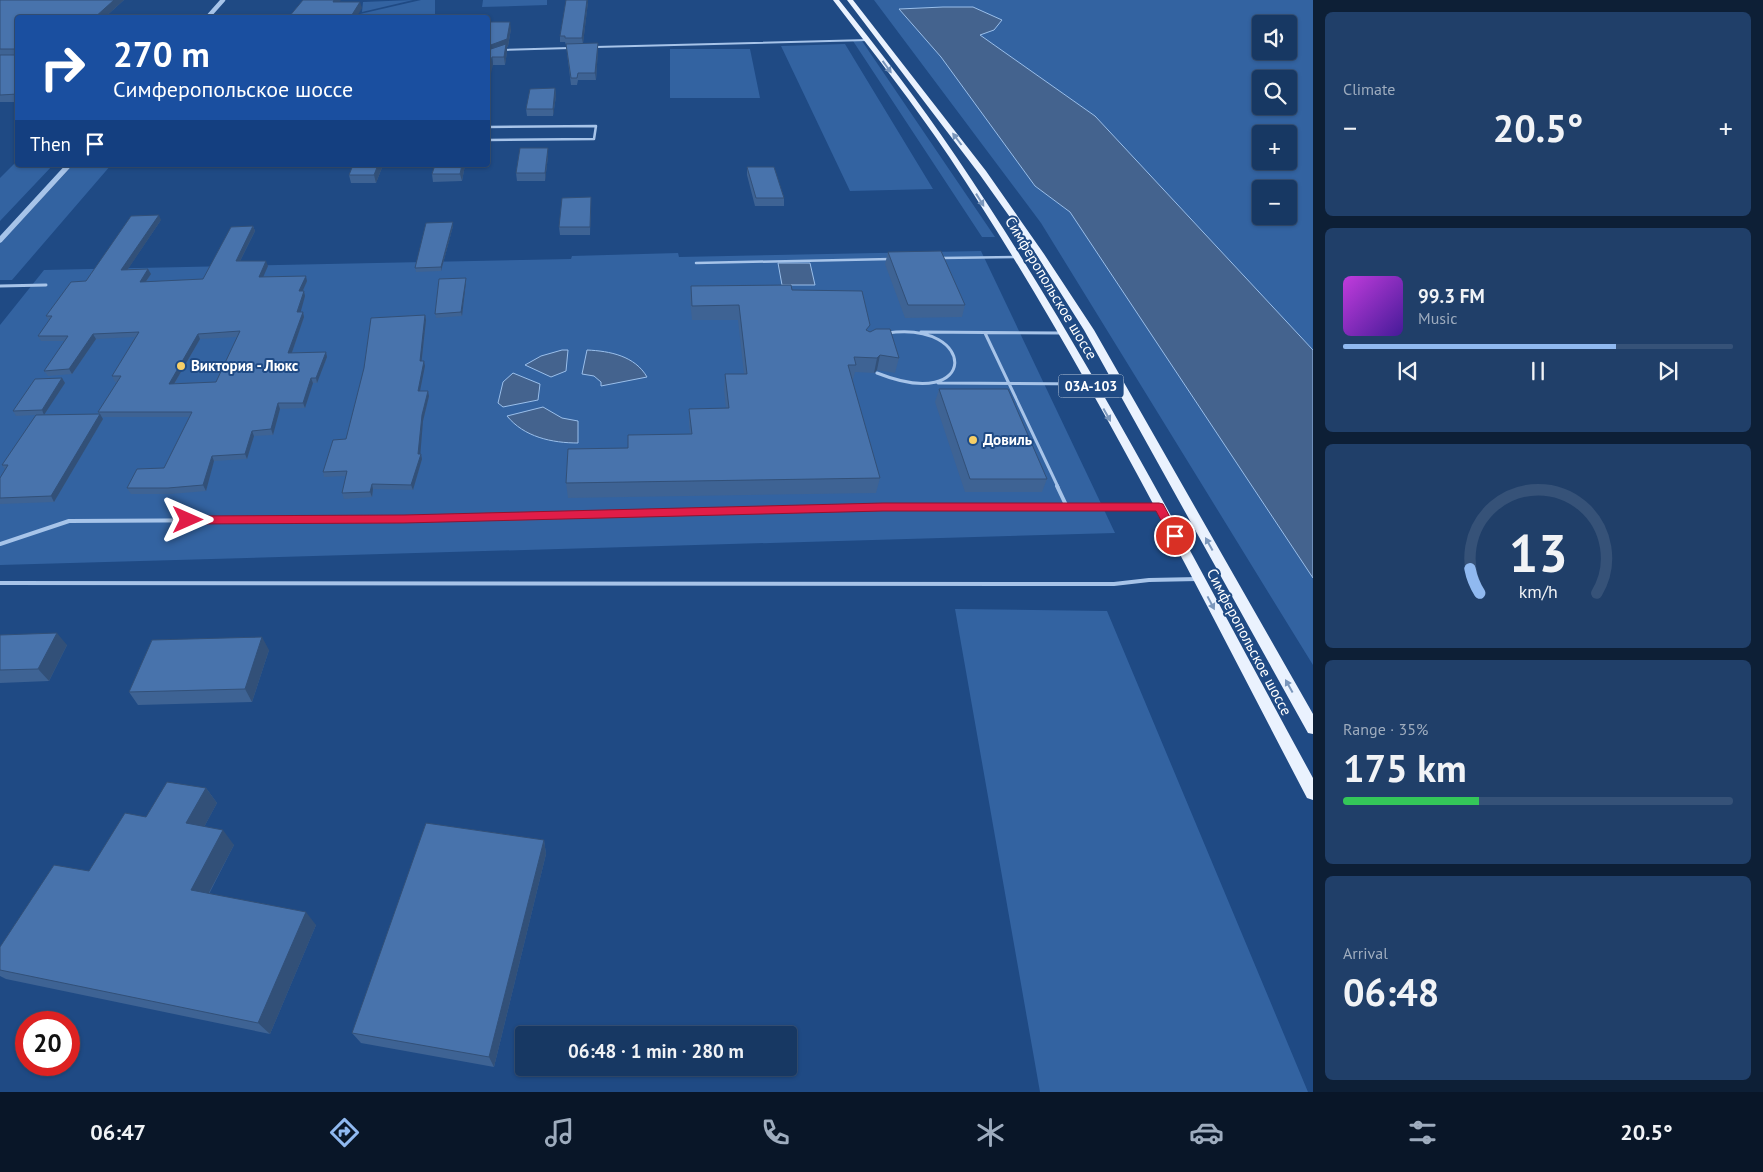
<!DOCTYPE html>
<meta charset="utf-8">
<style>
body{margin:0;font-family:"PT Sans",sans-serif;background:#203f69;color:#f1f3f6;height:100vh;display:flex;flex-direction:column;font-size:19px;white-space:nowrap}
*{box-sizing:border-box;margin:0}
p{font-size:16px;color:#9eacbe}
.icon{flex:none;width:28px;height:28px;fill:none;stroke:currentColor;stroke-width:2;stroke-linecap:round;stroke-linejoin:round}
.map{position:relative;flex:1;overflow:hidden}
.panel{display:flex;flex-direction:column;gap:12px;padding:12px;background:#0d1f36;width:450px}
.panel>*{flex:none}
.guide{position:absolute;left:15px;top:15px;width:475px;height:152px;border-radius:5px;box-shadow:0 1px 4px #0004,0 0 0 1px #365278;background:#1a4fa0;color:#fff;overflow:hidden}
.fabs{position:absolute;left:1252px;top:15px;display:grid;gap:10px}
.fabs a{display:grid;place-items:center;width:45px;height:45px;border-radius:5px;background:#173863;box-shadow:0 1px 4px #0004,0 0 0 1px #365278;font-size:25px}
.speed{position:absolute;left:15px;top:1011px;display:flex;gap:10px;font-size:25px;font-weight:700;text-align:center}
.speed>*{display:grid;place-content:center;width:65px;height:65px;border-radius:50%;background:#173863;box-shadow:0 1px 4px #0004,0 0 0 1px #365278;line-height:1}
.speed .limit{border:8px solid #d22;background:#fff;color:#111}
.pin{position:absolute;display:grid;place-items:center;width:42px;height:42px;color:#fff;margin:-21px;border:2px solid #fff;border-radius:50%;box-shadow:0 1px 5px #0007}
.me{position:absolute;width:55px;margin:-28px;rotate:90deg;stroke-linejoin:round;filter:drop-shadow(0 0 4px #0008)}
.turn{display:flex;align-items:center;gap:18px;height:105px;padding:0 15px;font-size:22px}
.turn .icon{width:65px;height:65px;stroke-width:2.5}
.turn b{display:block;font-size:35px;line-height:42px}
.then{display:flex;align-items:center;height:48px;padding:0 15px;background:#0003;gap:10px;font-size:19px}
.big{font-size:38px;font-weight:700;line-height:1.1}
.panel .widget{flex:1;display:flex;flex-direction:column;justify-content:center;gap:8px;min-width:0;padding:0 18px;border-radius:8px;background:#203f69}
.panel .dial{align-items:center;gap:0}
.dial svg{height:130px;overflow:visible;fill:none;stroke:#365278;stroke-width:7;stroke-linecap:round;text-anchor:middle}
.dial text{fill:#f1f3f6;stroke:none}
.song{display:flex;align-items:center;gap:15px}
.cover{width:60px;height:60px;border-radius:8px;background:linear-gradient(135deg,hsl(290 70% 55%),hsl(260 70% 35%))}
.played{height:5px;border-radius:2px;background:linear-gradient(90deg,#90b9f0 70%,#365278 70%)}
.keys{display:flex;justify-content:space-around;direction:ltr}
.heat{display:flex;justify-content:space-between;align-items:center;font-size:28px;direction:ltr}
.charge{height:8px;border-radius:4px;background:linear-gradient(90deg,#34c759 35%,#365278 0)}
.trip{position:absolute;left:515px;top:1026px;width:282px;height:50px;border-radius:5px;background:#173863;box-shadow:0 1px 4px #0004,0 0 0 1px #365278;font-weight:700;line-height:50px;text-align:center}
.tabs{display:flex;height:80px;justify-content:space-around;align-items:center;background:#091628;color:#9eacbe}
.tabs .icon{width:35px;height:35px}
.tabs .selected{color:#90b9f0}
.tabs b{font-size:22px;color:#f1f3f6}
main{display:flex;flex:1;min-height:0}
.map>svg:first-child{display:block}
.green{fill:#3363a1;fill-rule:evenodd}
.water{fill:#44638e;stroke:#9abfeb}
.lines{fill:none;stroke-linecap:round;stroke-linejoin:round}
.service-far3{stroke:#a7c4e9;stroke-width:2}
.service-far2{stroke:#a7c4e9;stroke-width:2.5}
.service-far1{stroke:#a7c4e9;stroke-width:3}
.service{stroke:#a7c4e9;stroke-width:4}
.tertiary-far1{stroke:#a7c4e9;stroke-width:4.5}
.tertiary{stroke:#a7c4e9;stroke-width:5.5}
.primary{fill:#eaf2fe;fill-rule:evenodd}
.wall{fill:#3e6394;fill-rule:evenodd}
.shaded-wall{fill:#325078}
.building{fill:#4873ac;stroke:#325078;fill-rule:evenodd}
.oneway{fill:#7a96bb}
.route{fill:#e11d48;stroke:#92132f}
.poi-dot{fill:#f7cf67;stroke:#1f4a84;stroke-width:2}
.labels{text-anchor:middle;stroke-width:4;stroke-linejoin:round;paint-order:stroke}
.shield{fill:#1f4a84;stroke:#bcc9da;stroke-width:1}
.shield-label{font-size:14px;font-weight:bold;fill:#fff}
.street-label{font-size:15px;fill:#fff;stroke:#1f4a84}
.poi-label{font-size:15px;font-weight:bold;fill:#fff;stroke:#1f4a84;text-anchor:start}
</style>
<main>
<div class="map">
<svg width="1313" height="1092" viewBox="0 0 1313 1092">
<rect width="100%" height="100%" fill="#1f4a84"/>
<!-- green -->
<path class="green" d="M413 0 362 12 363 2Z
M421 0H435V16L358 17 360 14Z
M483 0H547V5L482 7Z
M874 0H1313V350L1095 116 980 35 973 7 899 9 941 57 1035 186 1070 212 1313 578V665L1041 223ZM1261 24H1289V51H1261ZM1261 79H1289V106H1261ZM1261 134H1289V161H1261ZM1261 189H1289V216H1261Z
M853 41H862L995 237H982Z
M845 44 933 189 850 191 781 46Z
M670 49H750L760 98H670Z
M17 161 18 165H53L0 221V178Z
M73 165H111L12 280H0V243Z
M981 251 1115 533 0 565V325L44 270 571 259 572 256 678 253 679 257Z
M955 609 1107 611 1308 1092H1040Z"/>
<!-- water -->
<path class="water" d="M943 7H973L1002 20 994 30 980 35 1095 116 1313 350V578L1070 212 1035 186 941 57 899 9Z
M778 263H810L815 285H782Z
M562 350H568L566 371 551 377 525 365 541 356Z
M587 350C610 351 635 356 647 377L601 386V382L594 376 582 374Z
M513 373 540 384 538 400 503 407 498 403 503 382Z
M543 407 562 418 578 421V443C552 443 524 437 507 416Z"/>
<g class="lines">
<!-- service-far3 -->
<path class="service-far3" d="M595 47 868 40
M503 50 570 48"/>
<!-- service-far2 -->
<path class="service-far2" d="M488 127 596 126 594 139 488 140
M941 258 1016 257
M696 263 891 259"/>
<!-- service-far1 -->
<path class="service-far1" d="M0 286 46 285
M921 332 1062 333
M985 333 1058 487
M877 373C980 414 978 320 887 333
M938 383 1090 384"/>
<!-- service -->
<path class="service" d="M1057 486 1067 507
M0 544 69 521 404 519 883 507H1159
M0 583 1114 584 1149 580 1198 579"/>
<!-- tertiary-far1 -->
<path class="tertiary-far1" d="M207 18 223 0"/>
<!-- tertiary -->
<path class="tertiary" d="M0 240 69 165"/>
<!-- primary -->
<path class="primary" d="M833 0H839C880 51 920 103 957 158 1090 355 1199 569 1313 778V800L1307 798C1194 582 1085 362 950 158 913 103 873 52 833 0Z
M847 0H853L986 171 1044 254 1094 330 1313 714V734L1308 733 1084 330 1036 254 980 175Z"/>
</g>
<!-- wall -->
<path class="wall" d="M0 0H124L104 18H18V102H0Z
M588 2 583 43H598V49L596 80H578L577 85H571L566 45 565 42H560V36Z
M488 22 511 29 508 46 507 47V52L505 65H493Z
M555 88 556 96 553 116H527L526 109Z
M548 156 545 181H517L516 173Z
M383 165 376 183H351L349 175Z
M435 165H465L462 181 433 182 432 174Z
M747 167 784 198V206H755L747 175Z
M591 197 590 235H560L559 227Z
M161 220 127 270 148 269 151 274 146 282 203 279 253 226 255 231 240 261 268 266 263 276 307 281 303 291 305 296 300 312H303L304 317 292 353 326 352 327 357 317 383H313L305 408 280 409 273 435 254 436 247 459 214 461 206 491 171 494H131L127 488 164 468 189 417H102L103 419 54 502 0 504V478L5 470 2 465 36 415 16 416 13 411 62 378 65 383 44 414H99L98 412 117 382H115L112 376 135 337 96 339 72 374 48 376 44 371 65 341H41L38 336 49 321 46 316 86 281ZM237 337 216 382 175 383 200 339Z
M453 226 441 271 416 272 415 268Z
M888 252 965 305 962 317 905 318 885 264Z
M466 282 462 316 436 318 435 314Z
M691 286 792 290 868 332 899 358 895 373 877 370 874 373 855 372 853 380H852L880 478 876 493 568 498 566 483 628 448 690 434 689 424V409L726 408 724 389 725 374H744L738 320H692L690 300Z
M425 315 426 320 422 361 425 366 420 391 429 396 423 421 420 454H421L422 459 413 490 373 489 372 497 344 499 342 493 346 476 324 477 323 472 346 439Z
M939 389 1047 479 1042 492H965L935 402Z
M0 635 67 645 49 681 0 683Z
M269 650 252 702 138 705 129 692Z
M206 788 217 803 204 827 234 845 209 894 316 925 270 1034 6 979 0 976V947L89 871 146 817Z
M544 840 546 854 494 1067 361 1043 352 1033Z"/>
<!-- shaded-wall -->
<path class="shaded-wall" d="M114 0H124L104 18H94Z
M334 0H341L334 9 333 2Z
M587 0H588V2L583 44 582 38Z
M360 2 362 8 356 18H350Z
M510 22 511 29 508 46 507 47V52L505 65 504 57 488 53V46Z
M598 43V49L596 80 595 73Z
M492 57 493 65 488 87V76Z
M555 88 556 96 553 116V109Z
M548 148V156L545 181V173Z
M378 165H383L376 183 374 175Z
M462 165H465L462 181 460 174Z
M159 215 161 220 124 275 121 270Z
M453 222V226L441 271V267Z
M253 226 255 231 237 267 236 261Z
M266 261 268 266 261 282 259 277Z
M148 269 151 274 142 287 140 282Z
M306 276 307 281 300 297 299 291Z
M466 278V282L462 316 461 312Z
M304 291 305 296 299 318 297 312Z
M303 312 304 317 290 358 288 353Z
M425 315 426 320 421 366 420 361Z
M93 334 96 339 72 374 69 369Z
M198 334 200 339 171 389 169 384Z
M326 352 327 357 317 383 316 378Z
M880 355 877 370 874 373 877 358Z
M424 361 425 366 419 396 418 391Z
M62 378 65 383 44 415 42 410Z
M311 378 313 383 305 408 303 403Z
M428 391 429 396 423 421 420 458 421 454 422 459 413 490 411 485 418 454 422 415Z
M278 403 280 409 273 435 271 429Z
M100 414 103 419 54 502 51 496Z
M252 431 254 436 247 459 245 454Z
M212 456 214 461 206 491 203 485Z
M372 484 373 489 372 497 370 492Z
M57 633 67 645 49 681 38 669Z
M262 637 269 650 252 702 245 689Z
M206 788 217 803 198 838 186 823Z
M223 830 234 845 203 904 191 890Z
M544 840 546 854 494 1067 489 1057Z
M306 912 316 925 270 1034 258 1023Z"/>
<!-- building -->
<path class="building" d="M0 0H114L94 18H18V94L0 95V55H15L17 51 15 49H0Z
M303 0H334L333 2H360L350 18H288Z
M566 0H587L582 38H565V36H560Z
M488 22H510L507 39 488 46Z
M598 43 595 73H578L577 78H571L566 44Z
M506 44 504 57H492L488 76V50Z
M555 88 553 109H526L530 89Z
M520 148H548L545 173H516Z
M353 165H378L374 175H349Z
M435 165H462L460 174H432Z
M747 167H774L784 198H756Z
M591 197 590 227H559L562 198Z
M159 215 121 270 148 269 140 282 203 279 231 227 253 226 236 261H266L259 277 306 276 299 291H304L297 312H303L288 353 326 352 316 378H311L303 403H278L271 429 252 431 245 454 212 456 203 485 168 488H127L137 469 164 468 192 412H98L121 376H112L139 332 93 334 69 369 44 371 68 336H38L52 316H46L71 282 86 281 131 216ZM240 331 216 382 169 384 198 334Z
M453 222 441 267 415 268 426 223Z
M941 251 965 305H908L888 252Z
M466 278 461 312 435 314 439 279Z
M791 285 792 290 862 291 870 325 866 330 870 332 876 329H890L899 358 880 355 877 358 854 357 856 365H848L880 478 566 483 568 449 628 448V435L692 434 689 409 729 408 725 374H747L739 305 692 306 691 286Z
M425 315 420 361H424L418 391H428L422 415 418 454H421L411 485 372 484 370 492 342 493 347 471 323 472 333 440 346 439 364 368 371 318Z
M62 378 42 410 13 411 35 379Z
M939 389H1008L1047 479H970Z
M100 414 51 496 0 498V478L8 465H2L36 415Z
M57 633 38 669 0 670V635Z
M262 637 245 689 129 692 152 640Z
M167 782 206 788 186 823 223 830 191 890 306 912 258 1023 0 970V947L54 865 89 871 125 813 146 817Z
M426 823 544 840 489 1057 352 1033Z"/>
<!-- one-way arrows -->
<defs><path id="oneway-solid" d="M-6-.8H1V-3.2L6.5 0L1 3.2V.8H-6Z" transform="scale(1.25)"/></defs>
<g class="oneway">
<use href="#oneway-solid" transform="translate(887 67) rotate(54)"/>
<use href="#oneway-solid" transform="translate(957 139) rotate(-127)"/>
<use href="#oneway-solid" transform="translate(980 200) rotate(58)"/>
<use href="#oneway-solid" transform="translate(1107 415) rotate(61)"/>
<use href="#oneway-solid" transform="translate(1209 544) rotate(-119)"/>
<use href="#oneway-solid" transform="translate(1211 603) rotate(62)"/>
<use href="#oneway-solid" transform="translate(1289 686) rotate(-119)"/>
</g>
<!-- route -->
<path class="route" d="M883 503H1159L1163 504 1180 536 1179 539H1171L1156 511H883L404 523 188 524 182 520 188 516 404 515Z"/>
<!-- markers -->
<g class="poi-dot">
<circle cx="181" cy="366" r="5"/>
<circle cx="973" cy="440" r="5"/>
</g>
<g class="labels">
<!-- shield labels -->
<rect class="shield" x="1058.5" y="374.5" width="65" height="23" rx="4"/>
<g class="shield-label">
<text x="1091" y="391">03А-103</text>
</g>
<!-- street labels -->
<g class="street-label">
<text transform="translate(1051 288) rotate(59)" y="5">Симферопольское шоссе</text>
<text transform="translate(1249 642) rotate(62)" y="5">Симферопольское шоссе</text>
</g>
<!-- poi labels -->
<g class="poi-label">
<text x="191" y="371">Виктория - Люкс</text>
<text x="983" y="445">Довиль</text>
</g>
</g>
</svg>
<div class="fabs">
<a><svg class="icon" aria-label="sound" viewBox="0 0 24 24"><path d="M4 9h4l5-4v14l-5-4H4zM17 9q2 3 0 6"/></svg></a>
<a><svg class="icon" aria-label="search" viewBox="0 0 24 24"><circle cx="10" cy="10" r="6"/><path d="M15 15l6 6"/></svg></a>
<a>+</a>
<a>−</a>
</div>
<div class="speed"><div class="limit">20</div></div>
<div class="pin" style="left:1175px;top:536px;background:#d93025"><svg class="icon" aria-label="arrive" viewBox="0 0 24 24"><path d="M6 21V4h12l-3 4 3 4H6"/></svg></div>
<svg class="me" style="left:188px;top:520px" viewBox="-20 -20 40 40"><path d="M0-17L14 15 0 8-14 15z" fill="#e11d48" stroke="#fff" stroke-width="4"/></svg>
<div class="trip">06:48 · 1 min · 280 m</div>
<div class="guide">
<div class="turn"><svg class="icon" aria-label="right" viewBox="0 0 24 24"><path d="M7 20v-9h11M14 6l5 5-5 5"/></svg><div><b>270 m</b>Симферопольское шоссе</div></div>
<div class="then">Then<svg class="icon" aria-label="arrive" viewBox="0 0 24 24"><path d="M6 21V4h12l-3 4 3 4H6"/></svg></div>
</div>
</div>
<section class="panel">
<div class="widget"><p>Climate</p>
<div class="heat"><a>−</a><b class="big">20.5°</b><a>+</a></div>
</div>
<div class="widget">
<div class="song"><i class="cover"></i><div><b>99.3 FM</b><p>Music</p></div></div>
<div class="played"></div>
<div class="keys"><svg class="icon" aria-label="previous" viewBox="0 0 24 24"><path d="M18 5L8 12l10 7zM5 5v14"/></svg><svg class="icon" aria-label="pause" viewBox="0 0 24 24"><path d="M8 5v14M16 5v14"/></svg><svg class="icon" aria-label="next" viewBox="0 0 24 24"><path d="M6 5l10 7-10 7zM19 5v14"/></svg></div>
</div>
<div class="widget dial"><svg viewBox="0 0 100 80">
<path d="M14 69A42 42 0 1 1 86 69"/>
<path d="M14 69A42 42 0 0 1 8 54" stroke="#90b9f0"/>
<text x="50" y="56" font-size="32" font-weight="700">13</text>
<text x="50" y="72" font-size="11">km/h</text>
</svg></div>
<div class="widget"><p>Range · 35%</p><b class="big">175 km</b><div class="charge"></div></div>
<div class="widget"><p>Arrival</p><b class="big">06:48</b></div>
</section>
</main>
<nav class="tabs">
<b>06:47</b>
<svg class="icon selected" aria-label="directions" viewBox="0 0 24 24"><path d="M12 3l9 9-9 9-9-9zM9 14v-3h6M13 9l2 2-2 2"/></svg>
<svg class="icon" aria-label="music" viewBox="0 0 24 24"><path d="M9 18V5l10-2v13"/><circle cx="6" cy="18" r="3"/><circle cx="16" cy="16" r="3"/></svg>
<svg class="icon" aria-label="phone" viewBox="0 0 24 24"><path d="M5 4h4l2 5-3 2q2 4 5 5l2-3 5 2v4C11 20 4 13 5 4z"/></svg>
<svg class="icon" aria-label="climate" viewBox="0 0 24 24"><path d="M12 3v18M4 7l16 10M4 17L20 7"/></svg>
<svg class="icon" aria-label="car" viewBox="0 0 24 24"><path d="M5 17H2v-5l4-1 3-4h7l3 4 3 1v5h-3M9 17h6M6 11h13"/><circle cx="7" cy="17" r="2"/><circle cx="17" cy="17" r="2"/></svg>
<svg class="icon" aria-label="filters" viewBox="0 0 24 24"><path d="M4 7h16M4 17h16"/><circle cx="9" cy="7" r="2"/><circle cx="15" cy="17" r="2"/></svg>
<b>20.5°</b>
</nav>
